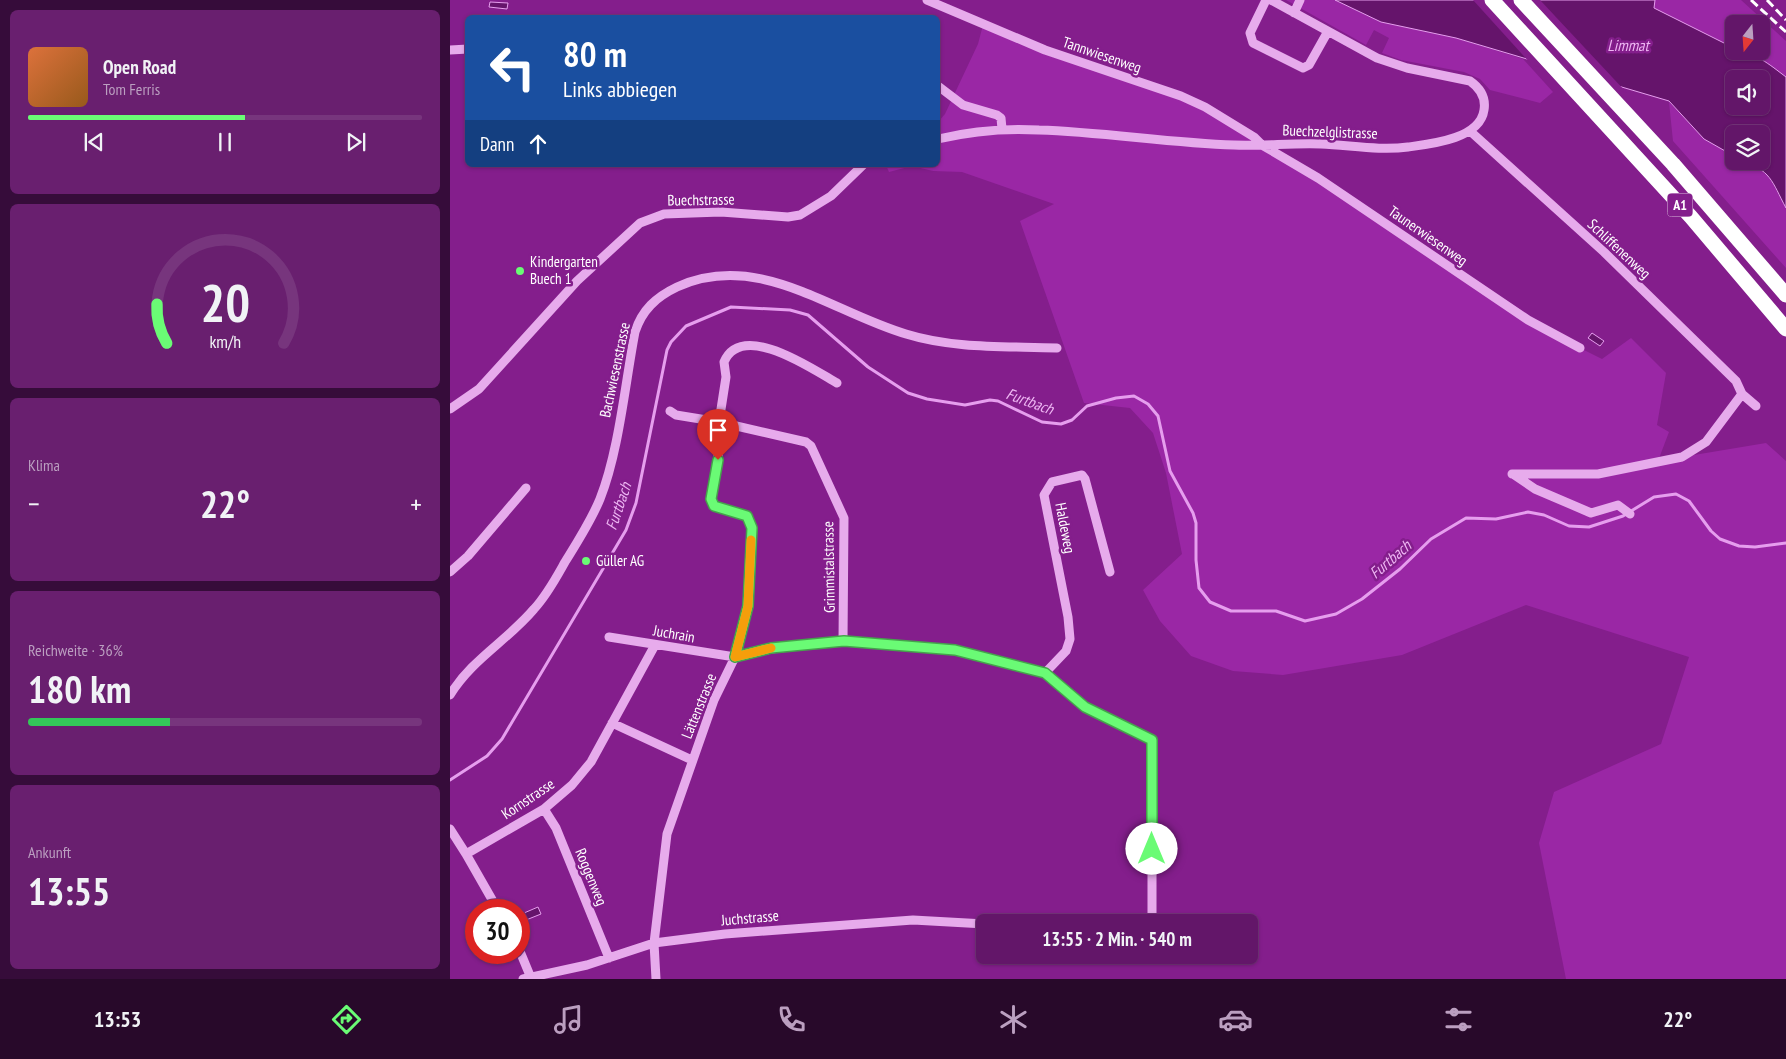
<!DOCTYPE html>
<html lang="de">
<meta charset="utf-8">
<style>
body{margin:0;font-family:"PT Sans Narrow",sans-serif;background:#691f6f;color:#f1f3f6;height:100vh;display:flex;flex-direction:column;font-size:19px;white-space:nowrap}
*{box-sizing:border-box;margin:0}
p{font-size:16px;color:#bb9fc0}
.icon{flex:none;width:28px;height:28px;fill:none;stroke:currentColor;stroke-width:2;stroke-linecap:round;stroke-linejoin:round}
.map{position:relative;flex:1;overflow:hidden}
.sheet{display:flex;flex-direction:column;gap:10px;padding:10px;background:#360c3a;width:450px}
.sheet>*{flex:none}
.top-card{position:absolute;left:15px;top:15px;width:475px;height:152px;border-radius:8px;box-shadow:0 1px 4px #0004,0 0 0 1px #77357d;background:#1a4fa0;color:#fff;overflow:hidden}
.needle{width:32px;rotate:197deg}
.controls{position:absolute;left:1275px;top:15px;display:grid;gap:10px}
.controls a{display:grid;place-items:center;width:45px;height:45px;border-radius:8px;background:#631669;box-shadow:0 1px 4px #0004,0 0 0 1px #77357d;font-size:25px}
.speed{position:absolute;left:15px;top:899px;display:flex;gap:10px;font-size:25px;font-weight:700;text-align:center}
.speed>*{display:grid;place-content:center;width:65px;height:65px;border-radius:50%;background:#631669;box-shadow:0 1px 4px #0004,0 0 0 1px #77357d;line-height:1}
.speed .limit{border:8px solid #d22;background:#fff;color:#111}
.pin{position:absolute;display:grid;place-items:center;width:42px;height:42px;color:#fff;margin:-51px -21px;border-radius:50% 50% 50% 0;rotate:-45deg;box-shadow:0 0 5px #0007}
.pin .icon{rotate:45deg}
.me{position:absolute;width:55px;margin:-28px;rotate:0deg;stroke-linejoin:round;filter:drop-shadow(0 0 4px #0008)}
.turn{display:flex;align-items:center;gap:18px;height:105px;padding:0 15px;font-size:22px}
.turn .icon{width:65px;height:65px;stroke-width:2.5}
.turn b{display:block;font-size:35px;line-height:42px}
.then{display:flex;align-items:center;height:48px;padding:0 15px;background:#0003;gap:10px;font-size:19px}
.big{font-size:38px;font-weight:800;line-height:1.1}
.sheet .widget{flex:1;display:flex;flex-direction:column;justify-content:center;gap:8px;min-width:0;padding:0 18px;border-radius:8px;background:#691f6f}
.sheet .dial{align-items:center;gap:0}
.dial svg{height:130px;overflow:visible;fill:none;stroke:#77357d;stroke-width:7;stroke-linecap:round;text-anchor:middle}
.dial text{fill:#f1f3f6;stroke:none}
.song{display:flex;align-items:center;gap:15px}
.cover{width:60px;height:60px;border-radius:8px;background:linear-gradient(135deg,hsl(20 70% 55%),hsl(30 70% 35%))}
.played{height:5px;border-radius:2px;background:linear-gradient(90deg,#6afb75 55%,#77357d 55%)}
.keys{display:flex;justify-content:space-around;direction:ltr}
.heat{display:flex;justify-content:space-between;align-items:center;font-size:28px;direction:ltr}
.charge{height:8px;border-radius:4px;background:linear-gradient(90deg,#34c759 36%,#77357d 0)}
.trip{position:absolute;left:526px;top:914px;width:282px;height:50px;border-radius:8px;background:#631669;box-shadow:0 1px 4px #0004,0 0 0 1px #77357d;font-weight:800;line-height:50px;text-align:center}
.menu{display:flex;height:80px;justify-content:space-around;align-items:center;background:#28092a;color:#bb9fc0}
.menu .icon{width:35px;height:35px}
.menu .current{color:#6afb75}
.menu b{font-size:22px;color:#f1f3f6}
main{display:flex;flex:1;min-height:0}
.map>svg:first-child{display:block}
.green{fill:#9a27a5}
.water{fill:#65146b;stroke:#e69eee;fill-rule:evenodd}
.pier{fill:#841e8c}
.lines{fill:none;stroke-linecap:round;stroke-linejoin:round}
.stream{stroke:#e69eee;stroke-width:3}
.minor{stroke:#e7abec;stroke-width:9}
.highway{stroke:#fff;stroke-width:15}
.rail{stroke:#fff;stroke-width:3;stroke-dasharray:9 4;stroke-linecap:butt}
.route-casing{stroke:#45a34c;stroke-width:12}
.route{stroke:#6afb75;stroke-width:9}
.slow{stroke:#f59e0b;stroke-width:9}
.poi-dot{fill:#6afb75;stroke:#841e8c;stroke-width:2}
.labels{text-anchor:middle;stroke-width:5;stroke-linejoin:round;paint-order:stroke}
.shield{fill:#841e8c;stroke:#dabcdc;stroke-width:1}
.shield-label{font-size:14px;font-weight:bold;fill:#fff}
.street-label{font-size:15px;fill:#fff;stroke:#841e8c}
.poi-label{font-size:15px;fill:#fff;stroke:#841e8c;text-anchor:start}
.water-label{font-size:16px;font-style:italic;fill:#eeb6f3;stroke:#841e8c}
</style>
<main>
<section class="sheet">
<div class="widget">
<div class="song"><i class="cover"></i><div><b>Open Road</b><p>Tom Ferris</p></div></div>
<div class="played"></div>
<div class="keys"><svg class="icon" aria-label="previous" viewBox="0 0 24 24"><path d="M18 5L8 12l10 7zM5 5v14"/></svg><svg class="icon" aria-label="pause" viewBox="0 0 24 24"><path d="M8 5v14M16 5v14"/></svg><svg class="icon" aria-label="next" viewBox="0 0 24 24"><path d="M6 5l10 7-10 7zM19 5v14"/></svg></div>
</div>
<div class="widget dial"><svg viewBox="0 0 100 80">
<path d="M14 69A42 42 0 1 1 86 69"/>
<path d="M14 69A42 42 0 0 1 8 45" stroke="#6afb75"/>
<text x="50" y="56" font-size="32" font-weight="700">20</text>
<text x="50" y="72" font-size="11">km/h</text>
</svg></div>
<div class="widget"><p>Klima</p>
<div class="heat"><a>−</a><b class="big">22°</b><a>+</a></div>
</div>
<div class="widget"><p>Reichweite · 36%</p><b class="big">180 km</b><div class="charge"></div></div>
<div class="widget"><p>Ankunft</p><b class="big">13:55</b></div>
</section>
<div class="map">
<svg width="1336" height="979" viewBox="0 0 1336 979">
<rect width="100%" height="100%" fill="#841e8c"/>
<!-- green -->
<path class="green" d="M836 0H885L931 22 1006 38 1073 59 1103 92 1090 103 1040 90 1030 79 1014 72 951 60 932 53 939 38 924 30 916 45Z
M1205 0H1291L1336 41V77L1308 57 1292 51H1311V24H1284V48L1203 8Z
M533 25 755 107 1130 348 1152 359 1181 338 1216 373 1207 425 1219 432 1208 461 1316 443 1336 461V979H1116L1089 843 1104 792 1211 744 1239 657 1076 605 952 655 833 675 783 671 741 656 710 621 693 590 732 554 716 473 703 433 680 408 634 403 570 221 604 204 512 172 483 171 462 166 439 172 436 165H488V122L495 114 528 44Z
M1219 102 1254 139 1284 156V161L1308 166 1318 175 1336 208V268L1223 141Z"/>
<!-- water -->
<path class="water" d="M885 0H1205L1204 8 1284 48V51C1304 51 1320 65 1336 77V208C1322 182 1321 169 1290 161H1311V134H1284V156L1254 139 1219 101 1006 38 931 22ZM1284 79H1311V106H1284Z
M40 2 58 3 57 9 39 7Z
M1142 333 1154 341 1150 346 1138 338Z
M88 907 91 914 76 920 74 913Z"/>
<!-- pier -->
<path class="pier" d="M1023 0H1090L1177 93 1082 65Z"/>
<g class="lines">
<!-- stream -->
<path class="stream" d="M0 780 37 756 52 739 176 530 186 503 217 350 221 342 236 326 281 307 340 310 358 315 418 367 458 393 477 399 515 405 540 400 548 401 592 422 611 424 622 420 637 406 666 398 684 396 698 404 708 416 720 471 743 513 746 523V560L749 588 760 602 781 611H826L855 621 886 614 912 599 950 569 981 539 1016 518 1046 519 1078 512 1094 515 1119 526 1139 527 1173 516 1204 497 1226 494 1239 501 1261 531 1270 539 1289 546 1305 547 1336 543"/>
<!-- minor -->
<path class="minor" d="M477 0 595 50 731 96 755 107 804 137 812 145 868 178 1078 320 1130 348
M816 0 800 33 803 43 853 68 859 65 877 33
M844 13 850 0
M0 50 18 49
M488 86 513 105 547 115 551 118 552 129
M1020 131 1154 252 1286 381 1292 394 1306 406
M488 139C521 131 554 128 589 130 654 132 719 143 784 145 813 146 842 143 871 144 899 145 930 151 958 147 981 144 1030 139 1034 110 1036 98 1030 88 1020 81L957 68 927 58 821 0
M0 409 29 389 127 281 190 223 214 214 271 212 338 217 350 215 381 196 413 165
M220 411 226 415 269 422 356 442 361 446 394 518 393 641
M1062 474H1148L1232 457 1256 442 1292 394
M1063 474 1085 489 1141 513 1168 505 1180 514
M0 572 18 556 76 488
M159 637 285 657 298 606 302 528 297 517 264 506 261 499 268 460 269 422 276 377 274 362C292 320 364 370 387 383
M595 673 616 651 620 639 618 617 594 495 602 482 632 475 635 479 660 572
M0 695C21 660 58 640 84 609 97 595 106 578 115 562 128 541 141 521 150 499 169 451 175 384 185 332 192 310 206 297 227 287 308 250 381 312 456 334 504 349 557 346 607 348
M162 723 242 760
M94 809 106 828 159 958
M0 829 16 854
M48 910 16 854 94 809 122 785 141 762 205 645
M69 949 81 978
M73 979 137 965 204 943 275 934 463 920 535 924
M206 979 204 943 217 834 264 700 285 657 321 649 393 641 505 650 595 673 635 707 702 740V922"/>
<!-- highway -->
<path class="highway" d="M1042 0 1241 217 1336 329
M1071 0 1223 164 1336 295"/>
<!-- rail -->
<path class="rail" d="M1301 0 1336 32
M1317 0 1336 20"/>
</g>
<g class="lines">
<!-- route casing -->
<g class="route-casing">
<path id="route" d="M268 460 261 499 264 506 297 516 302 528 298 606 285 657 321 648 394 641 505 650 595 673 635 707 702 740V849"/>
</g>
<!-- route -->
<use href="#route" class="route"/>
<!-- slow -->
<path class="slow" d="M301 540 298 606 285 657 321 648"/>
</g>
<!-- markers -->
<g class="poi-dot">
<circle cx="70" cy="271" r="5"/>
<circle cx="136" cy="561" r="5"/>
</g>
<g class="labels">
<!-- shield labels -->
<rect class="shield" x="1217.5" y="193.5" width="25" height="23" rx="4"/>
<g class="shield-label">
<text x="1230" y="210">A1</text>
</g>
<!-- street labels -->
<g class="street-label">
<text transform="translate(652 55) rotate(19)" y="5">Tannwiesenweg</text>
<text transform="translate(880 132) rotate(2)" y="5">Buechzelglistrasse</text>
<text transform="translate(251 200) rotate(-1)" y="5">Buechstrasse</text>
<text transform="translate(978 236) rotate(35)" y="5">Taunerwiesenweg</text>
<text transform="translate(1169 249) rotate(43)" y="5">Schliffenenweg</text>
<text transform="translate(165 370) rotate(-78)" y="5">Bachwiesenstrasse</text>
<text transform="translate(615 528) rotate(79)" y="5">Haldeweg</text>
<text transform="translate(379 567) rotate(-91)" y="5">Grimmistalstrasse</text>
<text transform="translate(224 634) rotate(10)" y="5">Juchrain</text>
<text transform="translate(249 706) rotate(-68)" y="5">Lättenstrasse</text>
<text transform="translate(78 799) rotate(-34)" y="5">Kornstrasse</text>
<text transform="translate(141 877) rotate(68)" y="5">Roggenweg</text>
<text transform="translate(300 918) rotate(-5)" y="5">Juchstrasse</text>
</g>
<!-- poi labels -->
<g class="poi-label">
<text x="80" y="267">Kindergarten<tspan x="80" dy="17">Buech 1</tspan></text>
<text x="146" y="566">Güller AG</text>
</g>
<!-- water labels -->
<g class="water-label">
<text x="1178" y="51">Limmat</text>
<text transform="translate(580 401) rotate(20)" y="6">Furtbach</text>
<text transform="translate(168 506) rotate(-71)" y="6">Furtbach</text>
<text transform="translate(940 559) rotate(-41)" y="6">Furtbach</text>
</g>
</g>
</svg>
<div class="controls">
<a><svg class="needle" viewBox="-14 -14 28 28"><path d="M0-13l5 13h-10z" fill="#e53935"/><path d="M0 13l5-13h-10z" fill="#bb9fc0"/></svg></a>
<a><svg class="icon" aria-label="sound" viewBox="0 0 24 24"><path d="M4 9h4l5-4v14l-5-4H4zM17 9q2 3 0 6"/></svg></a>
<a><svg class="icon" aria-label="layers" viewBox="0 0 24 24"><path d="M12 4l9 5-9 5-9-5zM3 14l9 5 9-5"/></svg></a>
</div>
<div class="speed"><div class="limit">30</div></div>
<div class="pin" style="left:268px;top:460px;background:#d93025"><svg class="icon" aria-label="arrive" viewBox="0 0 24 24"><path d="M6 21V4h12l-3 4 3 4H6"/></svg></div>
<svg class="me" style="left:702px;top:849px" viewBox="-20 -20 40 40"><circle r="19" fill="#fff"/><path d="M0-13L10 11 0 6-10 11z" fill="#6afb75"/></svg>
<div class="trip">13:55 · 2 Min. · 540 m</div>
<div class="top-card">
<div class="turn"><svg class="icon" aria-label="left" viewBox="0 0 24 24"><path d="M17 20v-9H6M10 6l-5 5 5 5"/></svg><div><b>80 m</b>Links abbiegen</div></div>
<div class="then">Dann<svg class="icon" aria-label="ahead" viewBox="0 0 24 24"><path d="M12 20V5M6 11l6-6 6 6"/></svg></div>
</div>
</div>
</main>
<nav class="menu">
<b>13:53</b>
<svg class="icon current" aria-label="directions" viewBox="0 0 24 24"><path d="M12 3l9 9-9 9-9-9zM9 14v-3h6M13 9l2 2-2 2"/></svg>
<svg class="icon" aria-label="music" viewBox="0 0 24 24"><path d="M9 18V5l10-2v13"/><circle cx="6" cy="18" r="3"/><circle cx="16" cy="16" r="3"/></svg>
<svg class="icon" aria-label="phone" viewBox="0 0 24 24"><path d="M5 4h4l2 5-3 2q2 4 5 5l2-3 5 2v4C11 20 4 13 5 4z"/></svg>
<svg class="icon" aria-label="climate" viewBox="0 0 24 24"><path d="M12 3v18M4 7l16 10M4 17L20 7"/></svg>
<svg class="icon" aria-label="car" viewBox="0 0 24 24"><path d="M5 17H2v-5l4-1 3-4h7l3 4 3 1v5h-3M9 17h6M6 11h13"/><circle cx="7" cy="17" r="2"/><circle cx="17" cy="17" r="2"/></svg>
<svg class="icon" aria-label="filters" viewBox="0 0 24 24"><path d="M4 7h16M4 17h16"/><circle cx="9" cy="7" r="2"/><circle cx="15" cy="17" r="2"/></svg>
<b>22°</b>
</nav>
